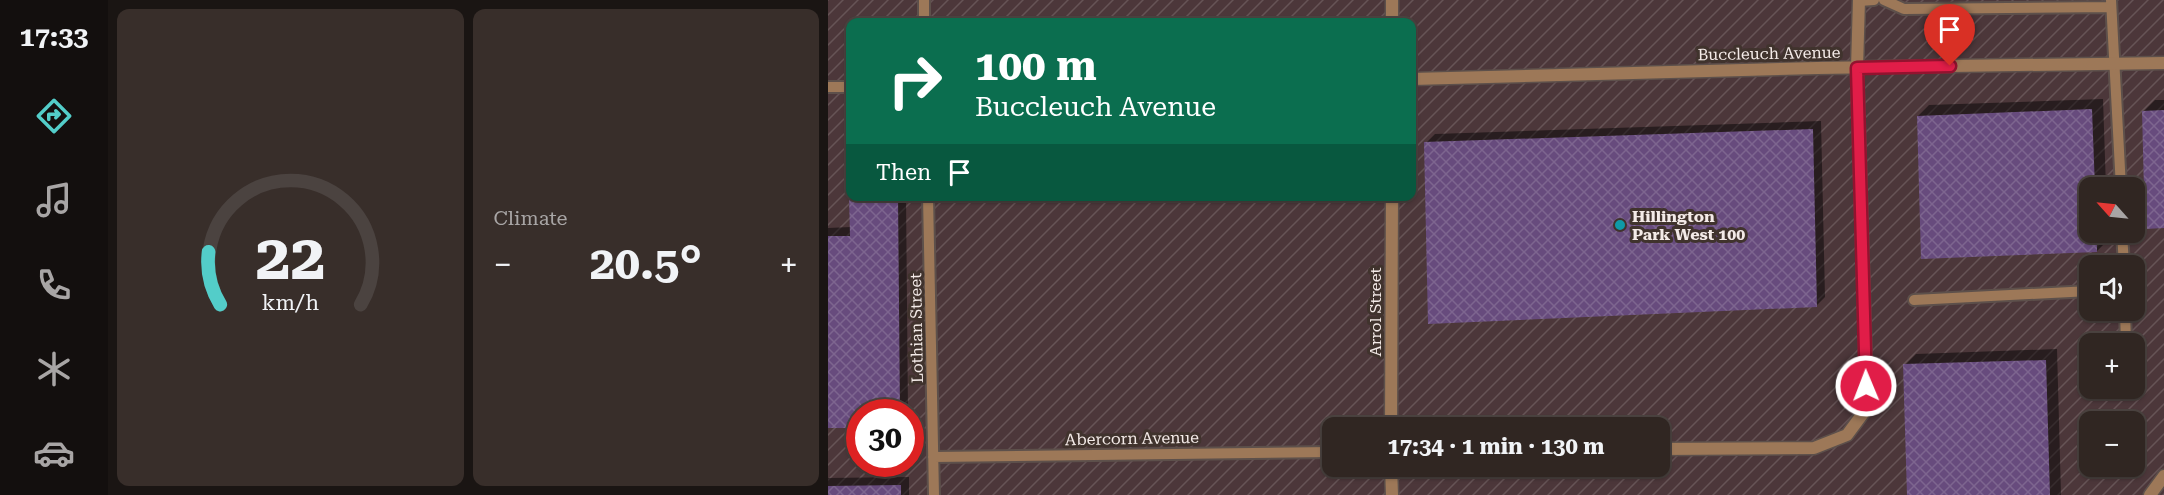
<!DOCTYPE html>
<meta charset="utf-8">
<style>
body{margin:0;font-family:"Roboto Serif",serif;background:#382e2a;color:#f1f3f6;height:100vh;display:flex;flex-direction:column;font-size:22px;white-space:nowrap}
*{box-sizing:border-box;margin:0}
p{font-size:20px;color:#a8a5a5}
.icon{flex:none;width:33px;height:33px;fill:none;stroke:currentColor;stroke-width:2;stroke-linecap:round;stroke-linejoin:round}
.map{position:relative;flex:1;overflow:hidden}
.drawer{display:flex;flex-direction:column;gap:9px;padding:9px;background:#1a1513;width:720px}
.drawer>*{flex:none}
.top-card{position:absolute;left:18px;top:18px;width:570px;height:183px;border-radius:12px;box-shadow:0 2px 4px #0004,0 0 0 2px #4b4340;background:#0b6e4f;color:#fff;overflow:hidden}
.needle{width:39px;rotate:297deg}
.fabs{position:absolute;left:1251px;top:177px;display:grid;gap:12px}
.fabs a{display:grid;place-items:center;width:66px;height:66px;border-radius:12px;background:#302622;box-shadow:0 2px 4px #0004,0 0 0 2px #4b4340;font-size:30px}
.speed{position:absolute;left:18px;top:399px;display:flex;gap:12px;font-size:30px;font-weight:700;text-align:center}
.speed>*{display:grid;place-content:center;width:78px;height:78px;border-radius:50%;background:#302622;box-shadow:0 2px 4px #0004,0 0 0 2px #4b4340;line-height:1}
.speed .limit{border:9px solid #d22;background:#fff;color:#111}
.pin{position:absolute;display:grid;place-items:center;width:51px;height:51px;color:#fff;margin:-62px -26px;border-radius:50% 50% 50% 0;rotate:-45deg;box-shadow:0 0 6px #0007}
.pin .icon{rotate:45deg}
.me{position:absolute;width:66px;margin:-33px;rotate:359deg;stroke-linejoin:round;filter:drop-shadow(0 0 4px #0008)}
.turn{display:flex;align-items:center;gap:21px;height:126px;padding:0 30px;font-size:27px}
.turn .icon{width:78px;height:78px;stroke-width:2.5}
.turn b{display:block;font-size:42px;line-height:51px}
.then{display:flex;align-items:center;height:57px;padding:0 30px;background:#0003;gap:12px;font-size:22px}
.big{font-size:45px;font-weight:700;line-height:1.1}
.drawer .card{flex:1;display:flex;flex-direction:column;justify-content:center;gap:9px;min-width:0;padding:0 21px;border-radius:12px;background:#382e2a}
.drawer .dial{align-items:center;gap:0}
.dial svg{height:156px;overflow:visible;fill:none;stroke:#4b4340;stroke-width:7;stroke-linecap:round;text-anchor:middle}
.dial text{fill:#f1f3f6;stroke:none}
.heat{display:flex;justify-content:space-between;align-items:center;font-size:33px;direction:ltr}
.drawer .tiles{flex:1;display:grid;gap:9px;grid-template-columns:repeat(2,1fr)}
.trip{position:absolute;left:494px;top:417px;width:348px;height:60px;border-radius:12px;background:#302622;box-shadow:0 2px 4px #0004,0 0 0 2px #4b4340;font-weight:700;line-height:60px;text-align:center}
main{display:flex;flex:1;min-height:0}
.menu{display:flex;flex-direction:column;width:108px;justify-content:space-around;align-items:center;background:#130f0e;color:#a8a5a5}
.menu .icon{width:42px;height:42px}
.menu .on{color:#53cdc9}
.menu b{font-size:27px;color:#f1f3f6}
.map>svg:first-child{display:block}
.industrial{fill:url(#industrial-furrows);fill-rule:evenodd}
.shadow{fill:#0007}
.building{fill:url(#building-cross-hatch)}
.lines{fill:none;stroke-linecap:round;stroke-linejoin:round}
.service-casing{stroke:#5d504b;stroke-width:14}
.minor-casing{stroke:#5d504b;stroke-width:15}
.service{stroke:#9d7858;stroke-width:10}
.minor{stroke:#9d7858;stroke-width:12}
.route-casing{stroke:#92132f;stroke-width:15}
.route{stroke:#e11d48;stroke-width:10}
.culture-dot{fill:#0f9aa8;stroke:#40332d;stroke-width:2}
.labels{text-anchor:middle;stroke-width:6;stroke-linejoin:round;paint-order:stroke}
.street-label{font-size:16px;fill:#f4ebe8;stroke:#40332d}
.poi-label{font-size:16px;font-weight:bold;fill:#f4ebe8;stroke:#40332d;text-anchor:start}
</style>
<main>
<nav class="menu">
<b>17:33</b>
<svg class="icon on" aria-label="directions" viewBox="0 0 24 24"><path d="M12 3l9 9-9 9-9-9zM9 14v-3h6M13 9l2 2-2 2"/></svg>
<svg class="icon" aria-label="music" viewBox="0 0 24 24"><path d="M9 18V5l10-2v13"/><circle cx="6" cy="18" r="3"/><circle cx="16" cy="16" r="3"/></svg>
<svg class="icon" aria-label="phone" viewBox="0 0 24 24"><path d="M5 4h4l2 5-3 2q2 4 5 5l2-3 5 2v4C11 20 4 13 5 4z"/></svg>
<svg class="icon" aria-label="climate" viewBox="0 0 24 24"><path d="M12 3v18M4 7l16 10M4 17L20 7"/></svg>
<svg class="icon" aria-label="car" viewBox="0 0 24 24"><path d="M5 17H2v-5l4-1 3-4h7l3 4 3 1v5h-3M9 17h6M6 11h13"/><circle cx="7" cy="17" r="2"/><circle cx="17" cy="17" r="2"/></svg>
</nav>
<section class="drawer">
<div class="tiles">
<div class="card dial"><svg viewBox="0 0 100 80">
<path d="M14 69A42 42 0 1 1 86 69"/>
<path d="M14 69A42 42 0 0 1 8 42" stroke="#53cdc9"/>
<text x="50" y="56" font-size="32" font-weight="700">22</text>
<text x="50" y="72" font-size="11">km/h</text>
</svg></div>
<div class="card"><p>Climate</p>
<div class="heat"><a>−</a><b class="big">20.5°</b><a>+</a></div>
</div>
</div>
</section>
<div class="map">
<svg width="1336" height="495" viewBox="0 0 1336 495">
<defs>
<pattern id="industrial-furrows" width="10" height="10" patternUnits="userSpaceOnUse" patternTransform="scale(1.5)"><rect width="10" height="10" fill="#4c373a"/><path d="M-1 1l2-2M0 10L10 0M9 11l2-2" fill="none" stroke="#665456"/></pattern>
<pattern id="building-cross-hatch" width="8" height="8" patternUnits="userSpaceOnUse" patternTransform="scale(1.5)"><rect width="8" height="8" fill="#674b7d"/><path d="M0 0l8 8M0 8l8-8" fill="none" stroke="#7d658f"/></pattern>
</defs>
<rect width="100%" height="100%" fill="#40332d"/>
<!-- industrial -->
<path class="industrial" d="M0 0H1336V495H0ZM22 22H584V196H22ZM1262 188H1306V232H1262ZM1262 266H1306V310H1262ZM1262 344H1306V388H1262ZM32 412H82V464H32ZM1262 422H1306V466H1262ZM504 428H831V466H504Z"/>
<!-- shadow -->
<path class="shadow" d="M1275 99 1278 188H1262V232H1280V240L1269 251 1090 116 1101 105Z
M1327 100H1336V227H1319L1316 111Z
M993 121 997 297 988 306 598 143 607 134Z
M23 196H78L80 412H32L0 427V228L23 227Z
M1229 349 1233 495H1081L1077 365 1088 354Z
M81 477V495H0V478Z"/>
<!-- building -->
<path class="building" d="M1264 109 1267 188H1262V232H1269V252L1093 259 1089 116Z
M1336 110V228L1317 229 1314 111Z
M985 129 989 307 600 324 596 142Z
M21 196H70L72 412H32V428H0V236H22Z
M1218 360 1222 495H1079L1075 364Z
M73 485V495H0V486Z"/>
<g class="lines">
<!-- service casing -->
<g class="service-casing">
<path id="service" d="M96 0V22
M1056 0 1076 9 1283 7
M1283 0 1293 188
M1031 1 1046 0
M0 87H22
M100 196 106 495
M1294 232 1296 266
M1086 300 1262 291
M1297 310 1298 344
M1300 388V394
M105 457 504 452"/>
</g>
<!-- minor casing -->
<g class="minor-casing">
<path id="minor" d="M564 0V22
M584 79 989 68 1336 63
M563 428 564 196
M831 449 986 448 1019 435 1039 408 1029 68 1031 0
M563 466 564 495
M1322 495 1336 476"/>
</g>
<!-- service -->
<use href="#service" class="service"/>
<!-- minor -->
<use href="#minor" class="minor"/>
</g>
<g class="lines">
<!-- route casing -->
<g class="route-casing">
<path id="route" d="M1038 386 1029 68 1122 66"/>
</g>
<!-- route -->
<use href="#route" class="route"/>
</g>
<!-- markers -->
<circle class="culture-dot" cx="792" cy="225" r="6"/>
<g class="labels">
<!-- street labels -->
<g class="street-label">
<text transform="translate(941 53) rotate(-1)" y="6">Buccleuch Avenue</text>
<text transform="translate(547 312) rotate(-90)" y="6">Arrol Street</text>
<text transform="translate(88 328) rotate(-91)" y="6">Lothian Street</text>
<text transform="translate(304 438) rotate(-1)" y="6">Abercorn Avenue</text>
</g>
<!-- poi labels -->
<g class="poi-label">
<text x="804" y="222">Hillington<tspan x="804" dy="18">Park West 100</tspan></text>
</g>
</g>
</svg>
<div class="fabs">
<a><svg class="needle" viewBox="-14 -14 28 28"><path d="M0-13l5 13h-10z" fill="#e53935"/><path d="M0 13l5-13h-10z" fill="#a8a5a5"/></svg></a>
<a><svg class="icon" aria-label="sound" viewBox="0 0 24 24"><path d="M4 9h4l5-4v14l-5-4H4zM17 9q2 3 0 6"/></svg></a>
<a>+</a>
<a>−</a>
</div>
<div class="speed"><div class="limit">30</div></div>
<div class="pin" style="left:1122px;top:66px;background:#d93025"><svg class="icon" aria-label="arrive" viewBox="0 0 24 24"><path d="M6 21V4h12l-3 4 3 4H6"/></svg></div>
<svg class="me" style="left:1038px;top:386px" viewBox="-20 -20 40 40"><circle r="17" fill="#e11d48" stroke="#fff" stroke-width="3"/><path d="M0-11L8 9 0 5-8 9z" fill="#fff"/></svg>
<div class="trip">17:34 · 1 min · 130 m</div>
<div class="top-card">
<div class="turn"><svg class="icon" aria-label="right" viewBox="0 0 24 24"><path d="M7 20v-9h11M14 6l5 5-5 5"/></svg><div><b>100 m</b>Buccleuch Avenue</div></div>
<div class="then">Then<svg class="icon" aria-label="arrive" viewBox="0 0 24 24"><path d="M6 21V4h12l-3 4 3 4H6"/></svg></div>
</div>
</div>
</main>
